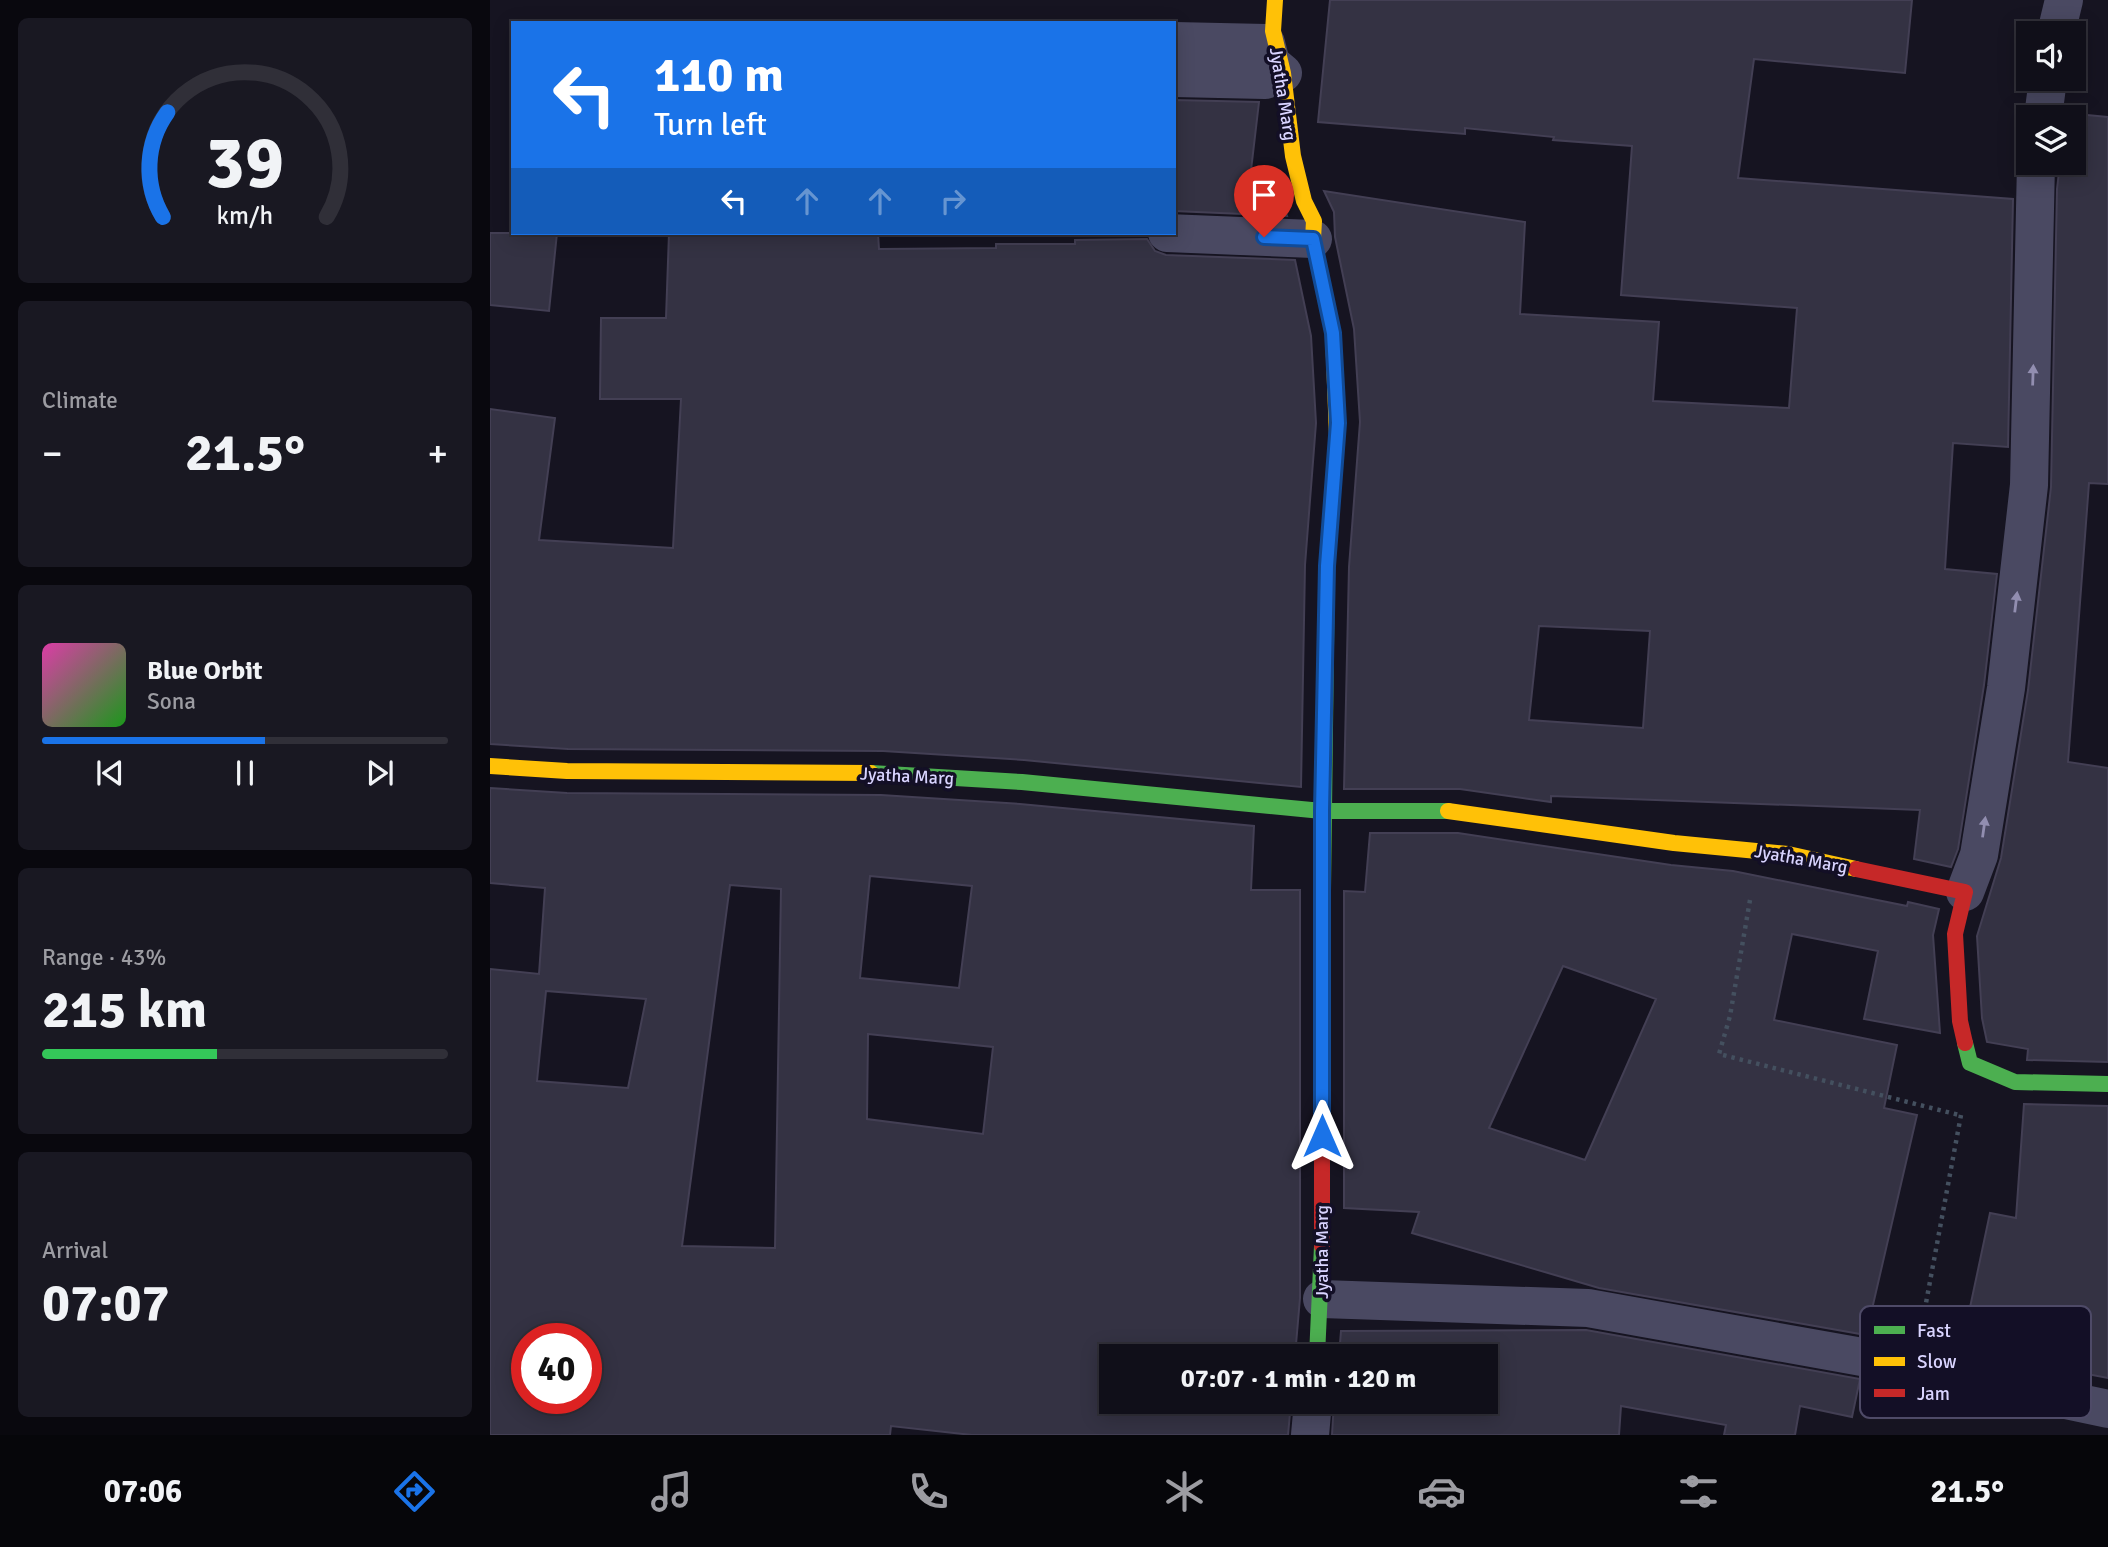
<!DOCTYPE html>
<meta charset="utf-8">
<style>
body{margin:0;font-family:Signika,sans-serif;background:#191822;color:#f1f3f6;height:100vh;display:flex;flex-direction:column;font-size:26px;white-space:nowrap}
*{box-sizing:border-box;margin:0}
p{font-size:23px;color:#9c9ca2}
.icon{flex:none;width:38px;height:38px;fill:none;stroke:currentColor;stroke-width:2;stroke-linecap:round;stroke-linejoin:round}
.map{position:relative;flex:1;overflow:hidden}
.sheet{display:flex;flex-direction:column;gap:18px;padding:18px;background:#09080e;width:490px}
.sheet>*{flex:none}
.guide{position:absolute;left:21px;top:21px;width:665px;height:214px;border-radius:0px;box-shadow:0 4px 18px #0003,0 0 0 2px #302f38;background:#1a73e8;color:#fff;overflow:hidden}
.buttons{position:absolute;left:1526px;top:21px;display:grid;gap:14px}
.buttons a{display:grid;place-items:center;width:70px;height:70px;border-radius:0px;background:#100f19;box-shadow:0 4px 18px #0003,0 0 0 2px #302f38;font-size:35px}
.speed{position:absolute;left:21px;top:1323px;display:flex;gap:14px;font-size:35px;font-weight:700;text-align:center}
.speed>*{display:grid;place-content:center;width:91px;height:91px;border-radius:50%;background:#100f19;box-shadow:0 4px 18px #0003,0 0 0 2px #302f38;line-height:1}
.speed .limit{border:10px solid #d22;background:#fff;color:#111}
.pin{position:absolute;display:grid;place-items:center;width:60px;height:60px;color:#fff;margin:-72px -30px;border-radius:50% 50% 50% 0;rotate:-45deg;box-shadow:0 0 7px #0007}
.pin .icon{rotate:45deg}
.me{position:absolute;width:77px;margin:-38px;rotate:0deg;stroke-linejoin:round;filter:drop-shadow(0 0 5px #0008)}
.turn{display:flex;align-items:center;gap:24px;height:147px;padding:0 28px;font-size:32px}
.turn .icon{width:91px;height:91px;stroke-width:2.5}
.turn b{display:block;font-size:49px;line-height:60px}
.lanes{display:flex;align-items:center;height:66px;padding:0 28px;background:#0003;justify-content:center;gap:35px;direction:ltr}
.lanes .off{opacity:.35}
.big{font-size:52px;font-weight:700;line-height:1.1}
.sheet .widget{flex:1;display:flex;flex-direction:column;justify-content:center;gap:10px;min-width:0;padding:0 24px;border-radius:10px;background:#191822}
.sheet .dial{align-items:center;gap:0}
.dial svg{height:182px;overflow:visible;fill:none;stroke:#302f38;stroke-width:7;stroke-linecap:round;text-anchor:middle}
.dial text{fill:#f1f3f6;stroke:none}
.song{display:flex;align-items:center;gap:21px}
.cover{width:84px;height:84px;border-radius:10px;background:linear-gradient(135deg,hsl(320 70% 55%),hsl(120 70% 35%))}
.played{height:7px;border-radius:4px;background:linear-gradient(90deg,#1a73e8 55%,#302f38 55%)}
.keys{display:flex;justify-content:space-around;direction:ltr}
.heat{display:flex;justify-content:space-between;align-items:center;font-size:38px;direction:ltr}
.charge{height:10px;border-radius:5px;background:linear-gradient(90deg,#34c759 43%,#302f38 0)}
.trip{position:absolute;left:609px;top:1344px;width:399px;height:70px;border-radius:0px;background:#100f19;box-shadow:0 4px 18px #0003,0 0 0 2px #302f38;font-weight:700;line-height:70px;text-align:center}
.tab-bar{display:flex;height:112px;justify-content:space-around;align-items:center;background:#06060a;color:#9c9ca2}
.tab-bar .icon{width:49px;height:49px}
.tab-bar .active{color:#1a73e8}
.tab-bar b{font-size:32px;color:#f1f3f6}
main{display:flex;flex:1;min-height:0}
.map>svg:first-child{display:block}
.building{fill:#343243;stroke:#433f54;stroke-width:2;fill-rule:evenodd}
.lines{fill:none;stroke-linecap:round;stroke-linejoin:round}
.path{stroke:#44505f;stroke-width:4.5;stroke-dasharray:3.5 5;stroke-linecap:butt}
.street{stroke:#4a4962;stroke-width:38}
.fast{stroke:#4caf50;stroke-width:16}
.slow{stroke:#ffc107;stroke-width:16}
.jam{stroke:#c62828;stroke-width:16}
.oneway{fill:#928eb0}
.route-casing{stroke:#114b97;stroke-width:18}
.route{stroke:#1a73e8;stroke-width:12}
.labels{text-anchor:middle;stroke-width:7;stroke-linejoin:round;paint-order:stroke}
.street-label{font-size:18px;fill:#d9d4ff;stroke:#130f26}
.key{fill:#130f26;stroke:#4e4a67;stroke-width:2}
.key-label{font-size:19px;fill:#d9d4ff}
</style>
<main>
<section class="sheet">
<div class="widget dial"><svg viewBox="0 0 100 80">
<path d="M14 69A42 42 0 1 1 86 69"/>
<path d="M14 69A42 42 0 0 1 16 23" stroke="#1a73e8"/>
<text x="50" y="56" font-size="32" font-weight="700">39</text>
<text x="50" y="72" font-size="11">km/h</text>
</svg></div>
<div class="widget"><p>Climate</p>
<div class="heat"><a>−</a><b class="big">21.5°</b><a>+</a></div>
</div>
<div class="widget">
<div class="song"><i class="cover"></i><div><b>Blue Orbit</b><p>Sona</p></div></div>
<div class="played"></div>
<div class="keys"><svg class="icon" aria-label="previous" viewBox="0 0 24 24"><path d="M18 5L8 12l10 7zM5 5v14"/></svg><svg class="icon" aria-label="pause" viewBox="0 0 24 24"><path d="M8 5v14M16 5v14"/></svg><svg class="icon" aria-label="next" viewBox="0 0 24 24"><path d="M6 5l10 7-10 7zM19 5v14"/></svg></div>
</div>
<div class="widget"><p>Range · 43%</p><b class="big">215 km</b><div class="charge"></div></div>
<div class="widget"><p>Arrival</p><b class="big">07:07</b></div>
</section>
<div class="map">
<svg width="1618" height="1435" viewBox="0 0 1618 1435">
<rect width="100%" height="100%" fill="#161421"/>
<!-- building -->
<path class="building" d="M840 0H1422L1415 73 1264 59 1248 178 1523 199 1518 447 1463 443 1455 569 1507 574 1494 685 1468 849 1461 867 1424 859 1430 810 1061 796V802L970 789H854L859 567 870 422 864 329 845 237 844 212 834 191 1035 222 1030 314 1169 322 1163 401 1299 408 1307 308 1131 295 1142 146 1063 140 1064 137 975 128V134L828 122ZM1049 626 1160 631 1153 728 1039 720Z
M684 100 769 102 760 179 787 183 797 216 684 211Z
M1576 113 1618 117V484L1599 483 1578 762 1618 768V1062L1537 1060 1538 1049 1497 1042 1492 1018 1487 936 1511 858 1538 690 1561 487 1567 189 1570 163H1584V117H1576Z
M0 233H67L59 311 0 305Z
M179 233H388L389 249 506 248V244H585V240L657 239 665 251 676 255 805 260 821 336 826 423 815 565 811 787 534 760 393 751 78 749 0 744V409L65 418 49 540 183 548 191 399H110L111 318H176Z
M0 788 77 793 391 795 530 804 764 826 761 890H810V1298L805 1356H621V1402H801L798 1435H482L401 1426 400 1435H0V969L49 974 55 888 0 883ZM380 876 482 886 469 988 370 978ZM240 885 291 889 285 1248 192 1246ZM56 991 156 999 138 1088 47 1081ZM378 1034 503 1047 493 1134 377 1119ZM37 1339H96V1398H37Z
M880 833H968L1181 865 1243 871 1417 906 1418 902 1449 909 1443 935 1450 1033 1374 1019 1388 951 1302 934 1284 1020 1407 1045 1394 1108 1427 1115 1376 1335 1109 1288 922 1233 929 1212 854 1208V891L875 892ZM1073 966 1166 999 1095 1160 999 1128Z
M1534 1104 1618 1106V1378L1471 1350 1500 1213 1526 1218Z
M1096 1330 1370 1379 1362 1417 1310 1406 1305 1435H1234L1236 1425 1131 1406 1129 1435H842L844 1402H996V1356H849L851 1331Z"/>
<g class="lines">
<!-- path -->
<path class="path" d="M1260 900 1240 1016 1229 1054 1469 1115
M1433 1319 1471 1115"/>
<!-- street -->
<path class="street" d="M1566 33 1574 0
M684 41 776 43 781 63 793 73
M684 78 775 80 781 63
M1553 117 1558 79
M677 233 823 239
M1475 892 1489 855 1516 688 1539 485 1546 163
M832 1299 1098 1308 1372 1357 1618 1409
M820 1435 823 1402"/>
<!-- fast -->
<path class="fast" d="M381 773 532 782 832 811H958
M832 972 837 566 847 437
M1475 1043 1480 1063 1525 1082 1618 1084
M827 1356 832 1246"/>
<!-- slow -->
<path class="slow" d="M785 0 783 31 793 73 803 156 814 201 824 221 823 239 843 333 847 437
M0 766 77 771 381 773
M958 811 1184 843 1298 854 1366 869"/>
<!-- jam -->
<path class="jam" d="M1366 869 1475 892 1465 934 1470 1021 1475 1043
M832 972V1246"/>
</g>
<!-- one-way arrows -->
<defs><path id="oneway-solid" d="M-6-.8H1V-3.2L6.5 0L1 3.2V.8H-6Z" transform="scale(1.75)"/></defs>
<g class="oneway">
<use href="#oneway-solid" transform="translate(1543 375) rotate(-88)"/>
<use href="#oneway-solid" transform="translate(1526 602) rotate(-83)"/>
<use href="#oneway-solid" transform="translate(1494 827) rotate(-82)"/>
</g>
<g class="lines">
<!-- route casing -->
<g class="route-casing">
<path id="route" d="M774 237 823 239 843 333 848 423 837 566 832 811V1136"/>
</g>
<!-- route -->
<use href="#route" class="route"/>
</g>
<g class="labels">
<!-- street labels -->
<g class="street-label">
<text transform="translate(793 94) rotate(81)" y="6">Jyatha Marg</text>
<text transform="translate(417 776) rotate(3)" y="6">Jyatha Marg</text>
<text transform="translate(1311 859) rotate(10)" y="6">Jyatha Marg</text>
<text transform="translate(832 1252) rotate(-90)" y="6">Jyatha Marg</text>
</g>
</g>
<!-- legend -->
<rect x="1370" y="1306" width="231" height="112" rx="10" class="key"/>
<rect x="1384" y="1326" width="31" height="8" fill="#4caf50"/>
<rect x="1384" y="1357" width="31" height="9" fill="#ffc107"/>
<rect x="1384" y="1389" width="31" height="8" fill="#c62828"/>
<g class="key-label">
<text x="1427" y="1337">Fast</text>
<text x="1427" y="1368">Slow</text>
<text x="1427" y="1400">Jam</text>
</g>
</svg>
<div class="buttons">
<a><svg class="icon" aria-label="sound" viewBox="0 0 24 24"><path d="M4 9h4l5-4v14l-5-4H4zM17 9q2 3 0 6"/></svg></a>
<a><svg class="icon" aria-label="layers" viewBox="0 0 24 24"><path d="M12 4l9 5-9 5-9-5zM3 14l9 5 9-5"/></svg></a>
</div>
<div class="speed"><div class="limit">40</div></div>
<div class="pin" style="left:774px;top:237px;background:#d93025"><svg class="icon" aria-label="arrive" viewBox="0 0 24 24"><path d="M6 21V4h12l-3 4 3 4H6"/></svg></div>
<svg class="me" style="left:832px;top:1136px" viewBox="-20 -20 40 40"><path d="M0-17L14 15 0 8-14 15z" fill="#1a73e8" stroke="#fff" stroke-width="4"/></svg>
<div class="trip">07:07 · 1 min · 120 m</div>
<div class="guide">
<div class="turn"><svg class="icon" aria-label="left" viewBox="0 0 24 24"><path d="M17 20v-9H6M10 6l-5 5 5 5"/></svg><div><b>110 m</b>Turn left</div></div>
<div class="lanes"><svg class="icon" aria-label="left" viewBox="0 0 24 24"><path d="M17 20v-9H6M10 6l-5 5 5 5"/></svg><svg class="icon off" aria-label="ahead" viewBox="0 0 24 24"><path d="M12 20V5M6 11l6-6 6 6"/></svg><svg class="icon off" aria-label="ahead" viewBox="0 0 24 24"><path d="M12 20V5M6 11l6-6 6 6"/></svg><svg class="icon off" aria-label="right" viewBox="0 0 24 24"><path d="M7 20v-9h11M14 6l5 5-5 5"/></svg></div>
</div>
</div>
</main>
<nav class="tab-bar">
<b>07:06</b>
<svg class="icon active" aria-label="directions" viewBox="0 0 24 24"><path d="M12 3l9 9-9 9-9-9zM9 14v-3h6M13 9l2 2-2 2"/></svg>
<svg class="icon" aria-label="music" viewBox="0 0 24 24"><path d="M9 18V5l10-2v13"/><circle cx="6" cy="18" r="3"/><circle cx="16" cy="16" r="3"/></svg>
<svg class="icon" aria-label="phone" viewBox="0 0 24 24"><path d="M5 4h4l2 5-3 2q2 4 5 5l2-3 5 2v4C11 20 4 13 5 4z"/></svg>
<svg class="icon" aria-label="climate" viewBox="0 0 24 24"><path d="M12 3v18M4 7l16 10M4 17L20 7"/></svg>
<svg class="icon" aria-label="car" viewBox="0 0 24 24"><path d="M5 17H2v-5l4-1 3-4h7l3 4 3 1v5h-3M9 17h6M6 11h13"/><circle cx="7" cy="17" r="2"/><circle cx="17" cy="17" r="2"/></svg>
<svg class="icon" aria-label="filters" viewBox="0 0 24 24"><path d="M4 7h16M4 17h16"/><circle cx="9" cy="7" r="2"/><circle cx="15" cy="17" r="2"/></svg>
<b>21.5°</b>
</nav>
